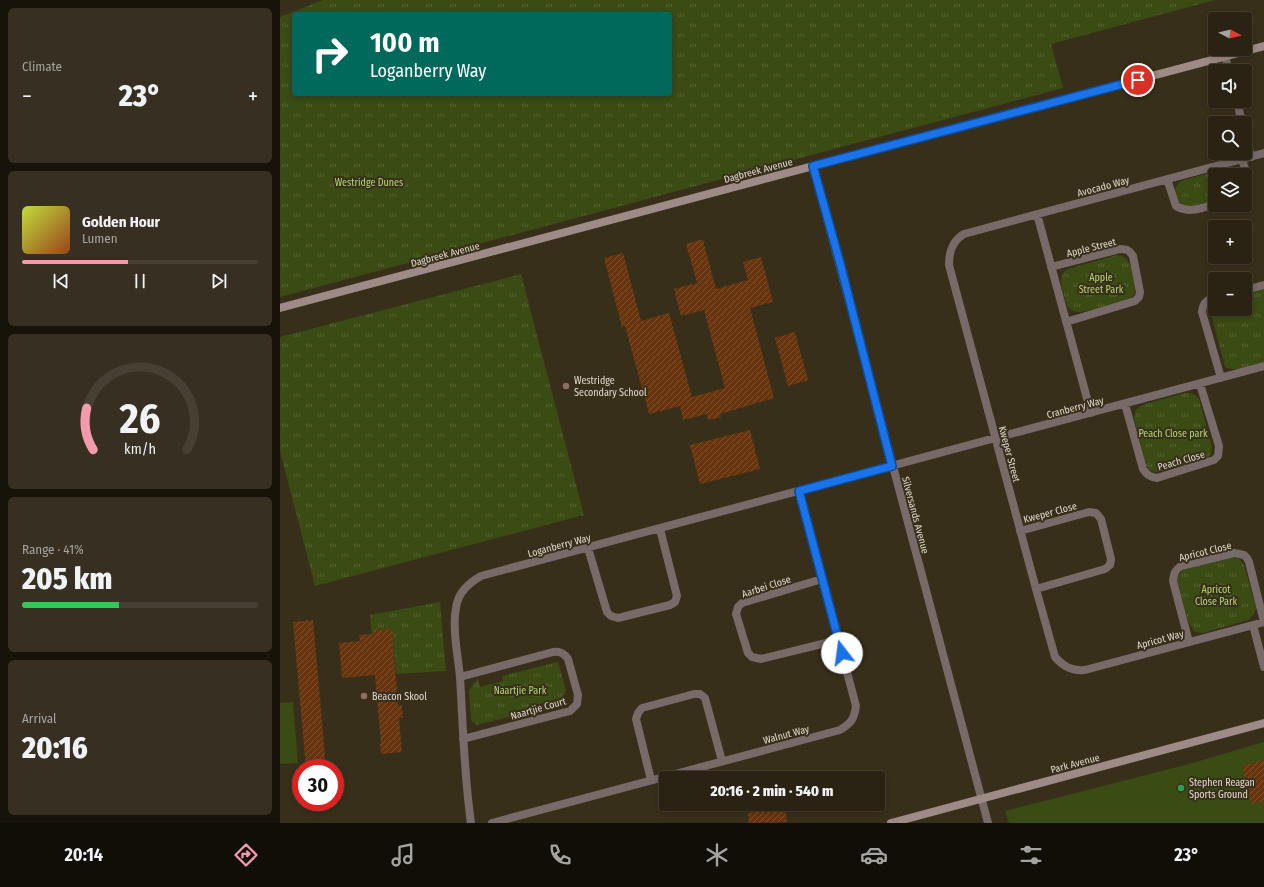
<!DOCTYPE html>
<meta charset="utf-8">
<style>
body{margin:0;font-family:"Fira Sans Condensed",sans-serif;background:#362f22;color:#f1f3f6;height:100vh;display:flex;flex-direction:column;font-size:15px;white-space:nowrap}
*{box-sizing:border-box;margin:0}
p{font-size:13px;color:#a5a4a0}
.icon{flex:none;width:22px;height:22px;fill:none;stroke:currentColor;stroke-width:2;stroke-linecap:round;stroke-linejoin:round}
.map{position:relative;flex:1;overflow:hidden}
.side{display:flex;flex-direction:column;gap:8px;padding:8px;background:#17130b;width:280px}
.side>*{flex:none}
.banner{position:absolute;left:12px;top:12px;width:380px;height:84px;border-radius:4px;box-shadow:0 2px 6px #0003,0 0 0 1px #464034;background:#00695c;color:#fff;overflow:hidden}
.needle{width:26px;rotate:97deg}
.fabs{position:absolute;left:928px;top:12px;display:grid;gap:8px}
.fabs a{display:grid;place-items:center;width:44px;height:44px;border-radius:4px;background:#2a2314;box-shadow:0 2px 6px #0003,0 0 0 1px #464034;font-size:20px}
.speed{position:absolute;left:12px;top:759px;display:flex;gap:8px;font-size:20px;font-weight:700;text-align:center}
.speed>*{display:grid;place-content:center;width:52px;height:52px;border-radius:50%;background:#2a2314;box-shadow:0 2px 6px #0003,0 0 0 1px #464034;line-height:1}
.speed .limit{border:6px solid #d22;background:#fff;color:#111}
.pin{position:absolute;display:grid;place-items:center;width:34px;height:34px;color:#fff;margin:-17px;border:2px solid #fff;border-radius:50%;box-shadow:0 1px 4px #0007}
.me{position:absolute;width:44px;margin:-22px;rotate:345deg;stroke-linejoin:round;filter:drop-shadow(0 0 3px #0008)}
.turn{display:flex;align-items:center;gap:14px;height:84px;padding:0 12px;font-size:18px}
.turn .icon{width:52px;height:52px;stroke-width:2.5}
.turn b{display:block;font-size:28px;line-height:34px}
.big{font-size:30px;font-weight:800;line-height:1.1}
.side .tile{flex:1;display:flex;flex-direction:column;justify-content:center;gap:6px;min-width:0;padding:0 14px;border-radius:6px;background:#362f22}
.side .dial{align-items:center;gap:0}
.dial svg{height:104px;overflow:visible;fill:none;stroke:#464034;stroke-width:7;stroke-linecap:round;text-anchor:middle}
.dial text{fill:#f1f3f6;stroke:none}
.song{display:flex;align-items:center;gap:12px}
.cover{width:48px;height:48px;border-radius:6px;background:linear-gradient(135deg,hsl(70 70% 55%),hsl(20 70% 35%))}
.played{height:4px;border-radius:2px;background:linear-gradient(90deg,#f39aac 45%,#464034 45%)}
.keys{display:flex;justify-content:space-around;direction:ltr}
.heat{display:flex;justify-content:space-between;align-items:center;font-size:22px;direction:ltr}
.charge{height:6px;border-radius:3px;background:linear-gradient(90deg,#34c759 41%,#464034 0)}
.trip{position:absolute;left:379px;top:771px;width:226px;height:40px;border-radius:4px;background:#2a2314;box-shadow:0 2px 6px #0003,0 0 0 1px #464034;font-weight:800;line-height:40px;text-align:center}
.tabs{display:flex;height:64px;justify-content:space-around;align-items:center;background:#110e08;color:#a5a4a0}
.tabs .icon{width:28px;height:28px}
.tabs .current{color:#f39aac}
.tabs b{font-size:18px;color:#f1f3f6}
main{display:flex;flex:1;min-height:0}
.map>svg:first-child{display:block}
.park{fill:url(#park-tufts);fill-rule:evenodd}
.pitch{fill:#3a4b13}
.building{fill:url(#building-hatch)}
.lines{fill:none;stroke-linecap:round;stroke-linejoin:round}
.street{stroke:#776a68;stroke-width:8}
.secondary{stroke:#9e8a86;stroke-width:8}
.route-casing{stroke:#114b97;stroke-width:10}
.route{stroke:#1a73e8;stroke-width:7}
.education-dot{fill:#8d6e63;stroke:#382f1a;stroke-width:1.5}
.leisure-dot{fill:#2e9e5b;stroke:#382f1a;stroke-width:1.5}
.labels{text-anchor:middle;stroke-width:4;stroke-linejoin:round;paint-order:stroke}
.street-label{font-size:10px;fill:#e0dace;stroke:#382f1a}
.park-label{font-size:10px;fill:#b5da70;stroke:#382f1a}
.poi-label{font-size:10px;fill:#e0dace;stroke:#382f1a;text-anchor:start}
</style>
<main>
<section class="side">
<div class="tile"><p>Climate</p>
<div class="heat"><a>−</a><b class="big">23°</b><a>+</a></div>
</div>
<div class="tile">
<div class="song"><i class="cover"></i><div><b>Golden Hour</b><p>Lumen</p></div></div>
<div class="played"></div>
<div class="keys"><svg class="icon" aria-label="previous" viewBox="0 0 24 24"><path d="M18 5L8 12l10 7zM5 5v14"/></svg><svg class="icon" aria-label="pause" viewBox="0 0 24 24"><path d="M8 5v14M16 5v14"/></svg><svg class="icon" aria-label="next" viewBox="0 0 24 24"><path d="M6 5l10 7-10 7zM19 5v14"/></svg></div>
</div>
<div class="tile dial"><svg viewBox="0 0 100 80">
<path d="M14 69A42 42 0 1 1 86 69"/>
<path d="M14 69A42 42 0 0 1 9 37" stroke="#f39aac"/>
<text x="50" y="56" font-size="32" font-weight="700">26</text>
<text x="50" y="72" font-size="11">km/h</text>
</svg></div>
<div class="tile"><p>Range · 41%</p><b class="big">205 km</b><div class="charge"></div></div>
<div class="tile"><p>Arrival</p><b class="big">20:16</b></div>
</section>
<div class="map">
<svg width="984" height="823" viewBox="0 0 984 823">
<defs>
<pattern id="park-tufts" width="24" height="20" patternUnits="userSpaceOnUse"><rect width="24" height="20" fill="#3a4b13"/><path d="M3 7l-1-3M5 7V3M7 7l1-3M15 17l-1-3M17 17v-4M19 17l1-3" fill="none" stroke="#566434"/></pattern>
<pattern id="building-hatch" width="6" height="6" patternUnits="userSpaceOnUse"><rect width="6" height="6" fill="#68340e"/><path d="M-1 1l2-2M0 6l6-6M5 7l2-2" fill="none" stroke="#7d5130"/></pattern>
</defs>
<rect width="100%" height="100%" fill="#382f1a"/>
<!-- park -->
<path class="park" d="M43 0H935L771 44 783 88 0 297V17ZM14 14H390V94H14Z
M947 168C953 167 958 169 961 175H935V200C921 203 902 214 896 195 894 189 896 185 901 181Z
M837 255C852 256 853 274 856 286 856 292 854 296 849 299 839 302 804 313 797 312 792 311 789 308 787 305 784 293 775 277 788 269Z
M241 274 304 515 35 586 0 451V337Z
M983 290H984V362C972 365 957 373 945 367L930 309 935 308V309H965V294Z
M905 393C911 393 916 394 919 399L932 447 931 454 926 459 879 472 871 471 866 465 854 418 856 410 862 405Z
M951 557 959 559 964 565 976 608 974 614 968 620 923 633 915 632 909 624 897 581 899 574 903 570Z
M160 602 166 671 116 674 112 629 94 630V636H92L90 615Z
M278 662 286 690 282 698 248 707 249 712 196 725 191 720 189 690 198 678 200 687 223 681 222 676Z"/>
<!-- pitch -->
<path class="pitch" d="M13 702 18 763 0 764V703Z
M984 742V823H729L725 811 909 764Z"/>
<!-- building -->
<path class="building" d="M420 240H423L436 289 468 280 463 262 481 257 493 302 470 308 494 398 440 414 441 417 428 420 427 414 403 420 400 406 369 414 368 410 345 326 342 327 324 258 343 253 361 321 389 313 412 397 445 388 424 310 401 316 394 289 417 283 406 244Z
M515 332 528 380 508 386 495 338Z
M470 430 480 469 420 484 410 445Z
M33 620 38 676 46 768H26L13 622Z
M112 629 118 706 122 705 123 718H119L122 752 101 754 100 744H101L95 675 62 678 59 643 80 641 79 635 94 634V630Z
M984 760V801L972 804 962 766Z
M505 808 507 822 469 823 468 813Z"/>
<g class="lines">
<!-- street -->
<path class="street" d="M945 56 949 71
M957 101 962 123
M965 133 971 157
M984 153 684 234C672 241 669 252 669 265L756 589 775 657C784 667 792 671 805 670L984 622
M962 159C965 170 971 182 965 193
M533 166 708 823
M887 179 896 206C910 214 921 208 935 204
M757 214 811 413
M771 267 840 249C847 249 849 250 853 256L860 292 859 297 855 301 786 322
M965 290 984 285
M935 298C926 300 923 303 922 312L941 378
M845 404 863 469C867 475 870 477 877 478L934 460 938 456 939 446 920 384
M740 531 809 512 816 513 821 519 831 559 830 565 825 569 756 589
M308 548 327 612 331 616 338 618 390 605 395 602 397 596 380 529
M542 579 462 603 458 607 456 614 468 653 472 657 481 659 558 640
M973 625 984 667
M909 642 893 581C894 573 895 570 901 566L954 553 964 555 967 558 969 562 984 622
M180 677 273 652C280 651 284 653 288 659L298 695 297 704 290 711 183 739
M371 780 356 719 358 713 362 708 414 694H420L425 698 442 761
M191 823C184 775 183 726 180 677 178 656 172 628 176 608 178 592 189 583 201 576L984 366
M212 823 560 730C571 723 574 720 576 706L519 491"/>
<!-- secondary -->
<path class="secondary" d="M0 308 984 46
M611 823 984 723"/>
</g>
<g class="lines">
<!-- route casing -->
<g class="route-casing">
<path id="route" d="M562 653 519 491 612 466 560 263 533 166 858 80"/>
</g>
<!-- route -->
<use href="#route" class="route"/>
</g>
<!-- markers -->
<g class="education-dot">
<circle cx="286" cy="386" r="4"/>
<circle cx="84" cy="696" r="4"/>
</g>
<circle class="leisure-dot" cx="901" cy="788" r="4"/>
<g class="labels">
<!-- street labels -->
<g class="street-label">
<text transform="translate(478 170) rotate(-15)" y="4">Dagbreek Avenue</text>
<text transform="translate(823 186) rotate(-15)" y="4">Avocado Way</text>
<text transform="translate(811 247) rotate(-14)" y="4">Apple Street</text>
<text transform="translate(165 254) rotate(-15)" y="4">Dagbreek Avenue</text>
<text transform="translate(795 407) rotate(-15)" y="4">Cranberry Way</text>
<text transform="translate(730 454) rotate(75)" y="4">Kweper Street</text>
<text transform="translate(901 460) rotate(-16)" y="4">Peach Close</text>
<text transform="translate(770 512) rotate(-15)" y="4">Kweper Close</text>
<text transform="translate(636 515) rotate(75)" y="4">Silversands Avenue</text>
<text transform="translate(279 545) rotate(-15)" y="4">Loganberry Way</text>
<text transform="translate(925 551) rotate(-14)" y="4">Apricot Close</text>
<text transform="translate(486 586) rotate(-18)" y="4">Aarbei Close</text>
<text transform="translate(880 639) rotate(-15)" y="4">Apricot Way</text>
<text transform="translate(258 708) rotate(-16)" y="4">Naartjie Court</text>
<text transform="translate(506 734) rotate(-15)" y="4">Walnut Way</text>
<text transform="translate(795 763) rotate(-15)" y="4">Park Avenue</text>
</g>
<!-- park labels -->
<g class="park-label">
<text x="89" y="186">Westridge Dunes</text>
<text x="821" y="281">Apple<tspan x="821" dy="12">Street Park</tspan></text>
<text x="893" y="437">Peach Close park</text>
<text x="936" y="593">Apricot<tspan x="936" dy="12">Close Park</tspan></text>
<text x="240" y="694">Naartjie Park</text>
</g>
<!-- poi labels -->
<g class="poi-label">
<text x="294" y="384">Westridge<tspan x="294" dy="12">Secondary School</tspan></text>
<text x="92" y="700">Beacon Skool</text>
<text x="909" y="786">Stephen Reagan<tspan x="909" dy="12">Sports Ground</tspan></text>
</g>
</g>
</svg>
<div class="fabs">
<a><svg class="needle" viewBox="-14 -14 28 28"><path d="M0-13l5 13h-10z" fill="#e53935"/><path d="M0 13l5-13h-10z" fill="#a5a4a0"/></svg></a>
<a><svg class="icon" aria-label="sound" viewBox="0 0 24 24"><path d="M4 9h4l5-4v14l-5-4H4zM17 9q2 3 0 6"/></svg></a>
<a><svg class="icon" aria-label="search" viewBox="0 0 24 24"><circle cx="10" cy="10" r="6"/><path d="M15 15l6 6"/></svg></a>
<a><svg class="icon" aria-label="layers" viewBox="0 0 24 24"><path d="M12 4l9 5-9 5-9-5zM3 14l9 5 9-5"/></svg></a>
<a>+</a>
<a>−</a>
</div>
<div class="speed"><div class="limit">30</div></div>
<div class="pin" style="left:858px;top:80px;background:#d93025"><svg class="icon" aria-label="arrive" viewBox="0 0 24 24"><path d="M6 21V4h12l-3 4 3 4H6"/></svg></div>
<svg class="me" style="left:562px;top:653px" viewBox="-20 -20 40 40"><circle r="19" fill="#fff"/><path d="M0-13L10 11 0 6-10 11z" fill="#1a73e8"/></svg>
<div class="trip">20:16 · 2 min · 540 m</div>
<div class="banner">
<div class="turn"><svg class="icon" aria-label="right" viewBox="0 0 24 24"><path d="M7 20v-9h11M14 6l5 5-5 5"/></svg><div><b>100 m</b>Loganberry Way</div></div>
</div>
</div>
</main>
<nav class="tabs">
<b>20:14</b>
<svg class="icon current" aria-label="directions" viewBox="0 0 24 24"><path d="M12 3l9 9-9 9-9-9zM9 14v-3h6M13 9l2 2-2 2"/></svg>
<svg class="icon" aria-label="music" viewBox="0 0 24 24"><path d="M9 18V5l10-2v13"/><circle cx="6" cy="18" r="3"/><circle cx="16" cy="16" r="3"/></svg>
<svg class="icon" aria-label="phone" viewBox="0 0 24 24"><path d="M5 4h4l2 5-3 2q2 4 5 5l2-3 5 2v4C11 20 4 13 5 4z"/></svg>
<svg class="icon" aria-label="climate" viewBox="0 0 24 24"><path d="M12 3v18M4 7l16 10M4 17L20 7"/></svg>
<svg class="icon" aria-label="car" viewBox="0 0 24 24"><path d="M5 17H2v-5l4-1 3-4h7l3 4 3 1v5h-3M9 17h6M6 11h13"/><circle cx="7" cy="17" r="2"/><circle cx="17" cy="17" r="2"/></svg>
<svg class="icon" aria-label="filters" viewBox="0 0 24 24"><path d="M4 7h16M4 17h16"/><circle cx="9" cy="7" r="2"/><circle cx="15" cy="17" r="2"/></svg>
<b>23°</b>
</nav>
